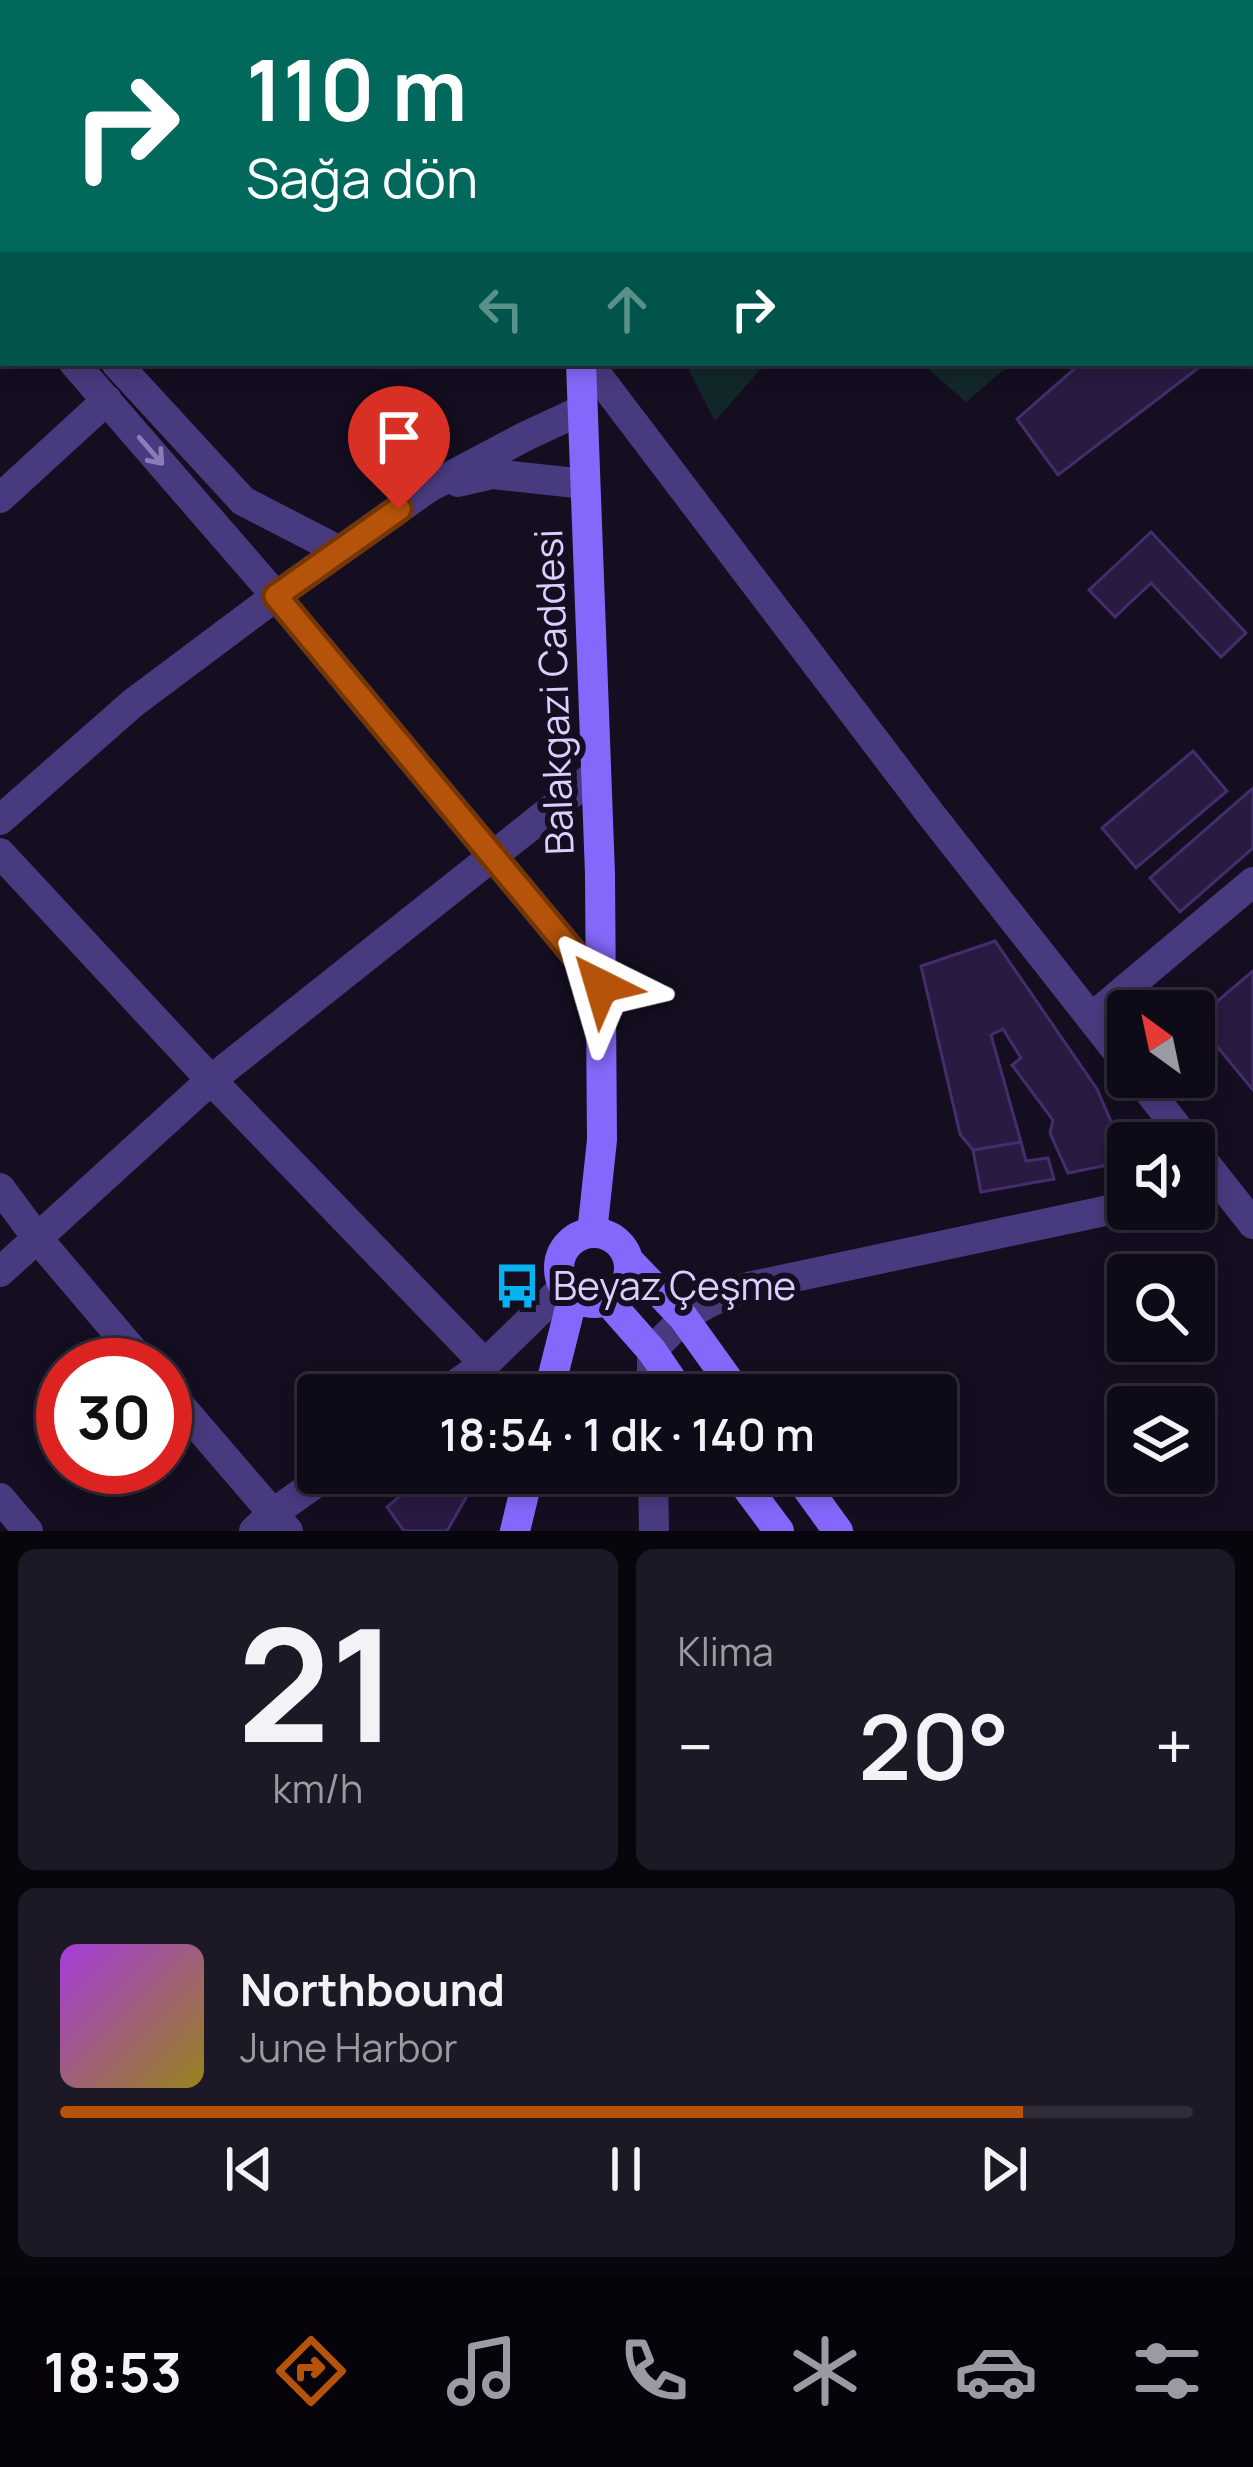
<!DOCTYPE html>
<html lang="tr">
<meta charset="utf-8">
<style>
body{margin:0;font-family:Manrope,sans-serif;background:#1d1825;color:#f1f3f6;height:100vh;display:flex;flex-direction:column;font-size:45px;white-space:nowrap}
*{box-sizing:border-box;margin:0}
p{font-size:39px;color:#9b9aa2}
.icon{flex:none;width:66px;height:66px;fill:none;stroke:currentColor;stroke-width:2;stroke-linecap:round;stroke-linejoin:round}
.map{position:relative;height:1531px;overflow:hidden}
.drawer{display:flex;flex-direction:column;gap:18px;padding:18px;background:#08060d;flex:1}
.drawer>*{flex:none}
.hud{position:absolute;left:0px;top:0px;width:1254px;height:366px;box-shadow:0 6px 18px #0003,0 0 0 3px #2f2b37;background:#00695c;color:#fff;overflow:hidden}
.needle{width:78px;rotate:327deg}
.tools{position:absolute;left:1107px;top:990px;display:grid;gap:24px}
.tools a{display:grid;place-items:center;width:108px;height:108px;border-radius:12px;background:#0f0a18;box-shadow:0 6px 18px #0003,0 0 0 3px #2f2b37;font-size:60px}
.speed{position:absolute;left:36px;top:1338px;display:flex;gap:24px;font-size:60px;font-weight:700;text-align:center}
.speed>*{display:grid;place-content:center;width:156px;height:156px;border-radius:50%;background:#0f0a18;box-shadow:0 6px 18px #0003,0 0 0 3px #2f2b37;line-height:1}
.speed .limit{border:18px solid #d22;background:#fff;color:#111}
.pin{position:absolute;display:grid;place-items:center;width:102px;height:102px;color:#fff;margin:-123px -51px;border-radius:50% 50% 50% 0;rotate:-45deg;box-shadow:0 0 12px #0007}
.pin .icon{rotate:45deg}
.me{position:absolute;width:132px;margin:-66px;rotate:320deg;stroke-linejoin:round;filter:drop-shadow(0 0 9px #0008)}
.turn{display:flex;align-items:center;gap:42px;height:252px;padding:0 48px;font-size:54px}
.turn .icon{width:156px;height:156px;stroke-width:2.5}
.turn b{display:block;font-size:84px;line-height:102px}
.lanes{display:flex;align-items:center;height:114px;padding:0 48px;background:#0003;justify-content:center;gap:60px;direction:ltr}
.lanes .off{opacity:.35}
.big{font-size:90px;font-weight:600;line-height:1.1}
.drawer .widget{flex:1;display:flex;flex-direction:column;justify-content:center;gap:18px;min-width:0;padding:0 42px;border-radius:18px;background:#1d1825}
.drawer .dial{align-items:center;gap:0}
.dial b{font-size:156px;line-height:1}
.song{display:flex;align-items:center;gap:36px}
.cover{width:144px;height:144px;border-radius:18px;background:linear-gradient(135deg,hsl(280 70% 55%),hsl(50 70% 35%))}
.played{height:12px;border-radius:6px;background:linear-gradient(90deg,#b45309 85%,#2f2b37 85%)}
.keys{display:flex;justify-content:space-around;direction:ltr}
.heat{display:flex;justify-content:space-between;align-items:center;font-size:66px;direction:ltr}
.drawer .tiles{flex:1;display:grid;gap:18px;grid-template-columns:1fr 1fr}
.widget:last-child{grid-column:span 2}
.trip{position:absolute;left:297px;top:1374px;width:660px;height:120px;border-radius:12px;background:#0f0a18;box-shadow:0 6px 18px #0003,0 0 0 3px #2f2b37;font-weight:600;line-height:120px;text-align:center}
.tab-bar{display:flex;height:192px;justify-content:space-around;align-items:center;background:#06040a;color:#9b9aa2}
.tab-bar .icon{width:84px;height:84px}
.tab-bar .current{color:#b45309}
.tab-bar b{font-size:54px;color:#f1f3f6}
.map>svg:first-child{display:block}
.green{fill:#11272a}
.building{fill:#291a41;stroke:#442d6c;stroke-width:3}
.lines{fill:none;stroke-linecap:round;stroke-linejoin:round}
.service{stroke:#483a7e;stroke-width:15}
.minor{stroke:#483a7e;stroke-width:30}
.tertiary{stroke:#483a7e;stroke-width:30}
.secondary{stroke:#8568fb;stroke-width:30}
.oneway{stroke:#8b7db8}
.route-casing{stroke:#753606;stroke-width:30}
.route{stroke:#b45309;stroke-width:21}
.labels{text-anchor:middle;stroke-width:12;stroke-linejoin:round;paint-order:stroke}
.street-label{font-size:39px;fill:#dccefe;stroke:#140e20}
.poi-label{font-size:39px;fill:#dccefe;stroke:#140e20;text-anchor:start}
</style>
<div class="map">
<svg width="1253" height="1531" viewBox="0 0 1253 1531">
<rect width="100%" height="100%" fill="#140e20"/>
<!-- green -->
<path class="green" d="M685 363H766L715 421Z
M921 363H1012L966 402Z"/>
<!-- building -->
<path class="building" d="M347 0H399L400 3H351Z
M1081 363H1205L1058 475 1017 419Z
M1151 532 1246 633 1221 657 1151 583 1115 617 1089 590Z
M1193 751 1227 791 1136 868 1102 828Z
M1253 788V848L1180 912 1150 878Z
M995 941 1097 1089 1128 1161 1068 1173 1050 1133 1053 1120 1012 1065 1021 1058 1003 1029 991 1035 1021 1142 973 1150 960 1134 921 966Z
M1253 971V1090L1195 1020Z
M1021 1142 1026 1161 1048 1158 1054 1179 981 1192 973 1150Z
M427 1473H480L447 1531H404L387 1507Z"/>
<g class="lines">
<!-- service -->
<path class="service" d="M896 0 898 3
M1227 0 1229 3
M1251 52 1253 56"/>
<!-- minor -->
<path class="minor" d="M460 0 465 3
M0 236 3 240
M0 281 3 284
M74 363 276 596 601 986
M116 363 243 501 340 551
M588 363 929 812 1128 1065
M0 498 107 400
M0 853 211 1080 485 1364
M1091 1018 1253 882
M1138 1077 1189 1143
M1194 1149 1253 1224
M0 1188 38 1239 145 1365
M0 1272 211 1080 596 774
M165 1388 288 1531
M440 1395 485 1364 564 1287
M652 1395V1351C686 1314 700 1303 748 1287L1128 1206
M653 1473 654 1531
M0 1498 28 1531
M254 1531 272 1514 330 1473"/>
<!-- tertiary -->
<path class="tertiary" d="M458 482 493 474 585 484
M0 820 133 703 276 596 428 488 526 436 582 410"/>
<!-- secondary -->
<path class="secondary" d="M567 0V3
M581 363 600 874 602 1140 592 1233
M559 1268a35 35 0 1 1 70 0a35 35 0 1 1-70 0Z
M628 1260 683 1317 739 1395
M607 1300 652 1351 682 1395
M548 1395 573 1296
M736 1473 779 1531
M796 1473 838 1531
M515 1531 529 1473"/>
</g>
<!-- one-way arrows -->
<defs><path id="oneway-shaft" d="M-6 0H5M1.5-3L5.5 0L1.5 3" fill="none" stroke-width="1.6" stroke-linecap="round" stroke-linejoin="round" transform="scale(3)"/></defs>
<use class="oneway" href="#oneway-shaft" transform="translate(151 451) rotate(49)"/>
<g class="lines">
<!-- route casing -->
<g class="route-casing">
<path id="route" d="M399 509 276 596 601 986"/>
</g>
<!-- route -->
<use href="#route" class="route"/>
</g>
<!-- icons -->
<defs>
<g id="bus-bare" transform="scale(3.6)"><path d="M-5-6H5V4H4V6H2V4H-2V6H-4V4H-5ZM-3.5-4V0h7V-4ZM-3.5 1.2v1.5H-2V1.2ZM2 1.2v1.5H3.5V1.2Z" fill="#07b2f1" stroke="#140e20" stroke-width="2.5" paint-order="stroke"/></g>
</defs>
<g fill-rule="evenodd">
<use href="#bus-bare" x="517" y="1286"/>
</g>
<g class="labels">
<!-- street labels -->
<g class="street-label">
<text transform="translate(554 692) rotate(-92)" y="14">Balakgazi Caddesi</text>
</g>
<!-- poi labels -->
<g class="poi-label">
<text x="553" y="1300">Beyaz Çeşme</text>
</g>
</g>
</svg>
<div class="tools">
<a><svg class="needle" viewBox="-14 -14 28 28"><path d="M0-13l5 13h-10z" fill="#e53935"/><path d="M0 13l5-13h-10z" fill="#9b9aa2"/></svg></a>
<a><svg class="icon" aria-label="sound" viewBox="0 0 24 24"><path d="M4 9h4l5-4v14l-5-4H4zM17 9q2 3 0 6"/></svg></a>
<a><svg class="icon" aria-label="search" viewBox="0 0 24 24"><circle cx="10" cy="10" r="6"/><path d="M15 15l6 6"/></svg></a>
<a><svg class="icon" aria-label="layers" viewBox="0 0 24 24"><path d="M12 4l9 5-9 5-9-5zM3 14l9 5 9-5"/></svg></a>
</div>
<div class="speed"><div class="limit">30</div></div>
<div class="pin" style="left:399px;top:509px;background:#d93025"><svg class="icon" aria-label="arrive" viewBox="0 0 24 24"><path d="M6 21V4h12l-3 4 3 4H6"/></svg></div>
<svg class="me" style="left:601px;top:986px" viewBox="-20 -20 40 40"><path d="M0-17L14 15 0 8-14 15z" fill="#b45309" stroke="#fff" stroke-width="4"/></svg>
<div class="trip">18:54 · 1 dk · 140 m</div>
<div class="hud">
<div class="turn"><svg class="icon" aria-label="right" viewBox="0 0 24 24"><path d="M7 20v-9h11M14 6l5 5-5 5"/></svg><div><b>110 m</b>Sağa dön</div></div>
<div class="lanes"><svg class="icon off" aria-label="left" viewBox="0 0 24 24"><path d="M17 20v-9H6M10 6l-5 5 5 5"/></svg><svg class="icon off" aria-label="ahead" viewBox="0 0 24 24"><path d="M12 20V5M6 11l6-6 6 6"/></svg><svg class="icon" aria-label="right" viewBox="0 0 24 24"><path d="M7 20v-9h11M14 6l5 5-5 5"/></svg></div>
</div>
</div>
<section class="drawer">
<div class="tiles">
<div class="widget dial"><b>21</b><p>km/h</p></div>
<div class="widget"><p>Klima</p>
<div class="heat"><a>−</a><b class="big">20°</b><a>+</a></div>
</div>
<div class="widget">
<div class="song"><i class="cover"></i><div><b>Northbound</b><p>June Harbor</p></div></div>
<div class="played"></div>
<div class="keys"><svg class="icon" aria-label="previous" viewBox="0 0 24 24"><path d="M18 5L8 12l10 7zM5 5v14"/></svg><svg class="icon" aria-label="pause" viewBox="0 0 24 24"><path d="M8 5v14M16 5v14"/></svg><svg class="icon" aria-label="next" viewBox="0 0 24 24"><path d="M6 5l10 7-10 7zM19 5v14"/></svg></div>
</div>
</div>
</section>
<nav class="tab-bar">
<b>18:53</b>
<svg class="icon current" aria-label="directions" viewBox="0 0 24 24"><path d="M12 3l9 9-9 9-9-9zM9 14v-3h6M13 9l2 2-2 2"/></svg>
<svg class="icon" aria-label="music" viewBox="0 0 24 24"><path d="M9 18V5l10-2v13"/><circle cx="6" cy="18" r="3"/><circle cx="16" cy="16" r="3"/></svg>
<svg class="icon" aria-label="phone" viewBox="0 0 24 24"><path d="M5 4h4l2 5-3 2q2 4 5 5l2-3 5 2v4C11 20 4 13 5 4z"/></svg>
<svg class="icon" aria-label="climate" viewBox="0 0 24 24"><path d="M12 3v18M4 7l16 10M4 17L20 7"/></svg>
<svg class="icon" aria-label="car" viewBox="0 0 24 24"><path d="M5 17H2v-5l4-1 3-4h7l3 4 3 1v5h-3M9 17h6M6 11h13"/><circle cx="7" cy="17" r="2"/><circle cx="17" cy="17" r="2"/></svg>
<svg class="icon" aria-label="filters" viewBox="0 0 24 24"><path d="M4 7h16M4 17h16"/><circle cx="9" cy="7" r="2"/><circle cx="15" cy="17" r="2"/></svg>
</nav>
